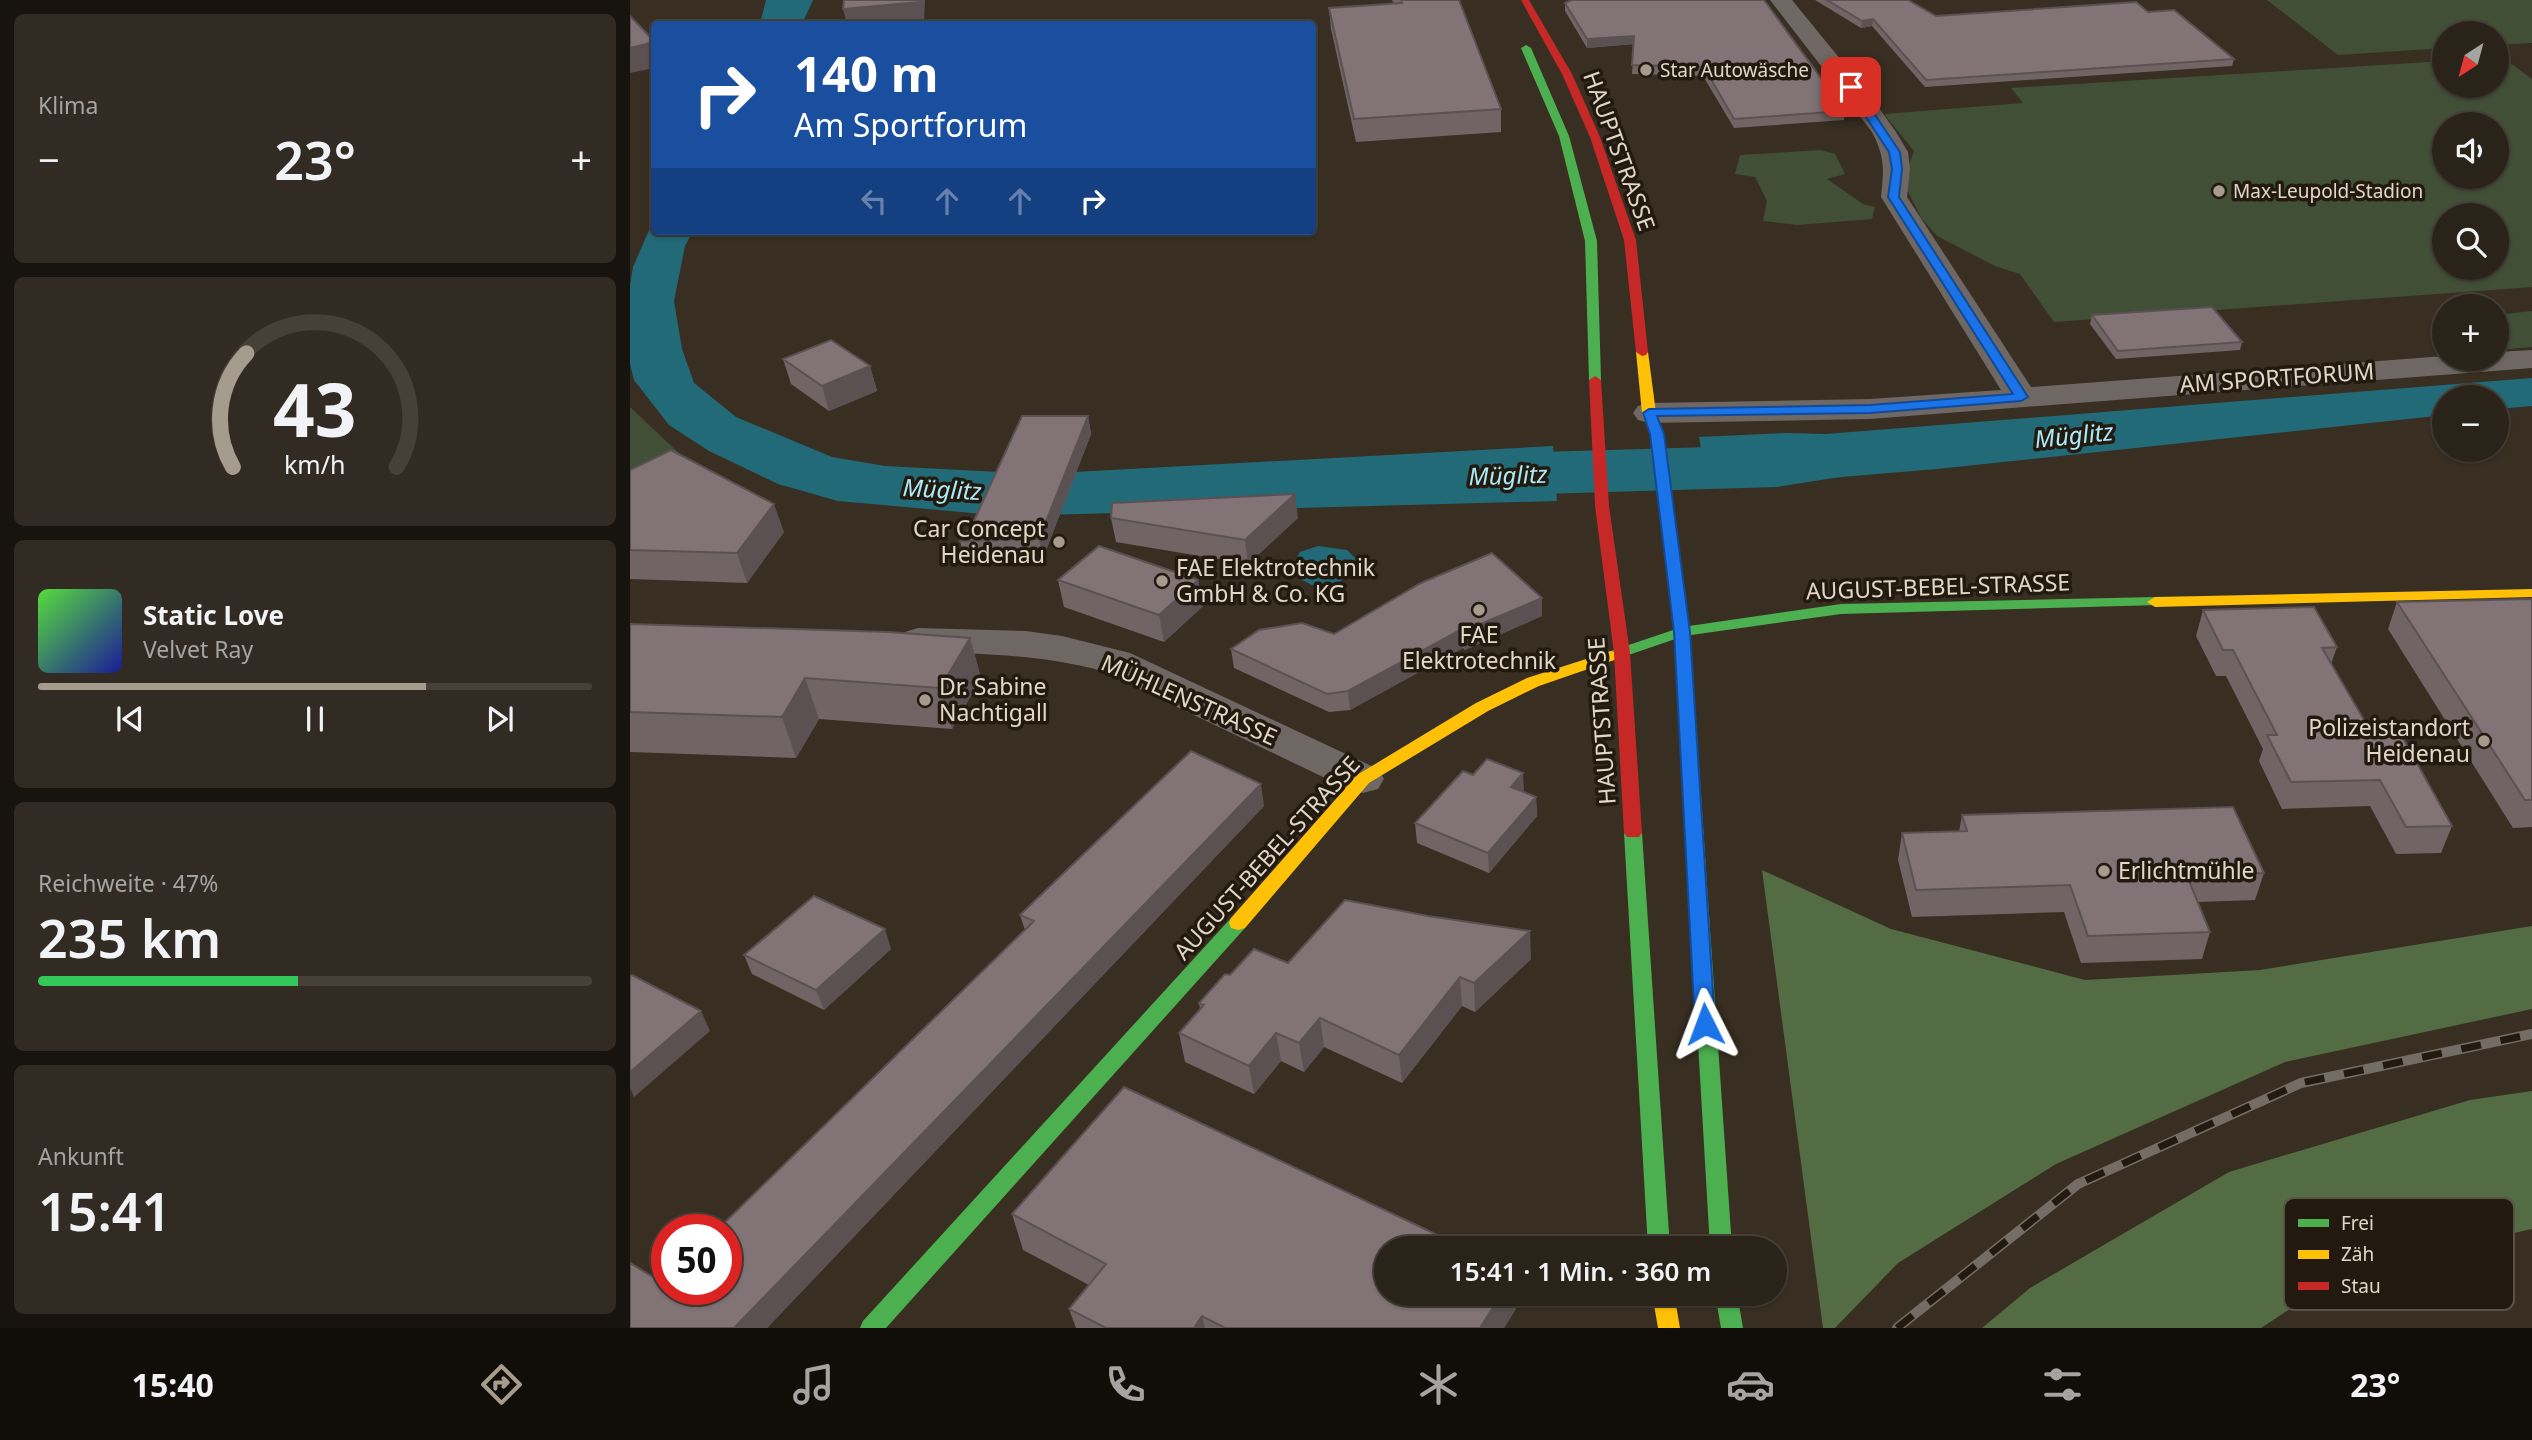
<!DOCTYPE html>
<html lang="de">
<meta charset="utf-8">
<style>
body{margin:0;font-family:"Noto Sans",sans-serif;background:#322b23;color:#f1f3f6;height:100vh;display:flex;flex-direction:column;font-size:26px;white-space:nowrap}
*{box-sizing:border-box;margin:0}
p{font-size:23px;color:#a5a4a2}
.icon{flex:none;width:38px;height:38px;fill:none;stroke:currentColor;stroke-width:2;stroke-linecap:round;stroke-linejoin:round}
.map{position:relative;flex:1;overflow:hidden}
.side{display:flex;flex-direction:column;gap:14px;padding:14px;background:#17130e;width:630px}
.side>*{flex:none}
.guide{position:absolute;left:21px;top:21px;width:665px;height:214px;border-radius:7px;box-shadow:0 2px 5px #0004,0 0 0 2px #464039;background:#1a4fa0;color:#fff;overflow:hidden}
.needle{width:46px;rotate:216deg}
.controls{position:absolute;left:1802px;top:21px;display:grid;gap:14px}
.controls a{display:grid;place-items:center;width:77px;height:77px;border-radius:50%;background:#2a231a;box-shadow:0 2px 5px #0004,0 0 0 2px #464039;font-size:35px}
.speed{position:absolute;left:21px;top:1214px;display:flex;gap:14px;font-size:35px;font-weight:700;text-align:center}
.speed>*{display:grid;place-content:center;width:91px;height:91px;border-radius:50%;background:#2a231a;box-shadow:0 2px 5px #0004,0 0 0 2px #464039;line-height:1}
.speed .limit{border:10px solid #d22;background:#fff;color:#111}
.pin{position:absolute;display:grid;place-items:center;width:60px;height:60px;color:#fff;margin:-30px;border-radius:14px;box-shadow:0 4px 10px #0006}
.me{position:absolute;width:77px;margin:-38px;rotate:357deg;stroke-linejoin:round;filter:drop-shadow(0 0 5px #0008)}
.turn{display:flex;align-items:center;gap:24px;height:147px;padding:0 28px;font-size:32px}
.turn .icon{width:91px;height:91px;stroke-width:2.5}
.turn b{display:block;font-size:49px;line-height:60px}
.lanes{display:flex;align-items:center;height:66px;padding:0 28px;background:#0003;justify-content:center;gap:35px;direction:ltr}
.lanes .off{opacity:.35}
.big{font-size:52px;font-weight:600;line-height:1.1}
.side .card{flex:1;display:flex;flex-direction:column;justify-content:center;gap:10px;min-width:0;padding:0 24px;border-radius:10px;background:#322b23}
.side .dial{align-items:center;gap:0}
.dial svg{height:182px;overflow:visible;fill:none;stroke:#464039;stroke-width:7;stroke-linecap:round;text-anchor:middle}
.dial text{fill:#f1f3f6;stroke:none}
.song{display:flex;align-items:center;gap:21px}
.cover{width:84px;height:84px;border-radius:10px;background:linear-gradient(135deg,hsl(110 70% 55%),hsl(240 70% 35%))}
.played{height:7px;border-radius:4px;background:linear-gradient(90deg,#a69c8d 70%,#464039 70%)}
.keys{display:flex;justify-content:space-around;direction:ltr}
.heat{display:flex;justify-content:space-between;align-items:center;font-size:38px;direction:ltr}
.charge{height:10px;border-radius:5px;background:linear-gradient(90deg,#34c759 47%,#464039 0)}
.trip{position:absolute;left:744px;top:1236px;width:413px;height:70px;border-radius:35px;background:#2a231a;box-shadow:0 2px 5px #0004,0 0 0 2px #464039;font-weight:600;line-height:70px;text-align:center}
.dock{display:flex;height:112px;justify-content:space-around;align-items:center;background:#110e0a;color:#a5a4a2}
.dock .icon{width:49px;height:49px}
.dock .active{color:#a69c8d}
.dock b{font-size:32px;color:#f1f3f6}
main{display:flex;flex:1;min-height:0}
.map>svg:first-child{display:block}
.green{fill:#414f37;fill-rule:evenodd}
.forest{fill:#536c43}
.water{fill:#226a78}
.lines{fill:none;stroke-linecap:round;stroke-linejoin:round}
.river{fill:#226a78;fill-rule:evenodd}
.street{fill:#6e6763;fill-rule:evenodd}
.fast{fill:#4caf50;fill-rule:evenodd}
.slow{fill:#ffc107;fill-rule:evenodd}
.jam{fill:#c62828;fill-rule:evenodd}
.rail-casing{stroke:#746d66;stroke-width:10}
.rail{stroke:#221a0f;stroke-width:7;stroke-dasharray:20;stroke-linecap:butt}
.wall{fill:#706465}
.shaded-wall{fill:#5b5153}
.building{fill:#827476;stroke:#5b5153;stroke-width:2}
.route{fill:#1a73e8;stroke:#114b97;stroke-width:2}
.poi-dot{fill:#a69c8d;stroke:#221a0f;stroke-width:2.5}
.labels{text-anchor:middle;stroke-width:7;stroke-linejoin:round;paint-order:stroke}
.far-poi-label{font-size:19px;fill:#e1d6c7;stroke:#221a0f;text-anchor:start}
.street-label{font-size:23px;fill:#e1d6c7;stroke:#221a0f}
.poi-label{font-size:23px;fill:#e1d6c7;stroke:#221a0f;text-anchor:start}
.water-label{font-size:24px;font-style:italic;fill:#aceaf8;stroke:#221a0f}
.key{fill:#221a0f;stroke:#5b5246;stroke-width:2}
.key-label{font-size:19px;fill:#e1d6c7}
</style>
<main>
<section class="side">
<div class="card"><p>Klima</p>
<div class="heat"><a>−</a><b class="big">23°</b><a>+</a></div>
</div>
<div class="card dial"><svg viewBox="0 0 100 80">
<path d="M14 69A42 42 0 1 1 86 69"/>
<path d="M14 69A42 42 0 0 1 20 19" stroke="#a69c8d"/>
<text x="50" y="56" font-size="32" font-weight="700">43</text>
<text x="50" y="72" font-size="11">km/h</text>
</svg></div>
<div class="card">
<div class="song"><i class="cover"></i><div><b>Static Love</b><p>Velvet Ray</p></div></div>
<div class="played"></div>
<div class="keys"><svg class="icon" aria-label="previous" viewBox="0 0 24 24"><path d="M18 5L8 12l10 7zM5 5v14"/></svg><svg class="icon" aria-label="pause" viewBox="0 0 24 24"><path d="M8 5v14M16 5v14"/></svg><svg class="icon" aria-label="next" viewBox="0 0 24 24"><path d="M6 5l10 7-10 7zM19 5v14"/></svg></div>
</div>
<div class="card"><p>Reichweite · 47%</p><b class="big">235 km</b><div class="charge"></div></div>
<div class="card"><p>Ankunft</p><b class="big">15:41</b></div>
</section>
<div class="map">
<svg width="1902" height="1328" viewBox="0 0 1902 1328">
<rect width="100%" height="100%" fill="#382f22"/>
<!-- green -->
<path class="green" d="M1637 0H1902V43L1867 45V33H1815V48L1708 55Z
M1872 57 1902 79V287L1424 322 1390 274 1365 266 1307 236 1292 219 1273 182 1284 151 1254 114 1393 103 1381 88 1815 61V86H1867V58ZM1815 124H1867V177H1815ZM1815 215H1867V268H1815Z
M1191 150 1205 154 1215 174 1197 179 1233 204 1245 207 1242 219 1167 225 1133 221 1137 201 1125 177 1105 174 1110 155Z
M1902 311V347L1867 350V315Z
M0 407 53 457 0 493Z"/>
<!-- forest -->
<path class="forest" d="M1132 870 1261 929 1455 980 1630 970 1902 926V1009L1655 1062 1426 1164 1268 1263 1205 1328H1193Z
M1902 1091V1229L1721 1269 1631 1328H1352L1400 1288 1599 1172 1840 1100Z"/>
<!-- water -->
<path class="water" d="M136 0H183L172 24H130Z
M24 219V231H63L55 246 44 301 52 349 64 383 106 417 202 457 255 466 408 474 923 446 927 501 376 516 208 501 148 484 79 451 39 425 4 380 0 364V285L3 267Z
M1902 378V406L1867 409V397H1815V415L1307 469 1078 488 1069 437 1156 433 1196 434Z
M688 546 717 550 727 560 707 586 682 585 668 578 663 565 670 552Z"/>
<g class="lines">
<!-- river -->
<path class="river" d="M1185 441 1210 447 1220 462 1210 477 1147 487 813 497 788 491 778 476 788 461 813 455 1147 445Z"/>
<!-- street -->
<path class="street" d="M1140 0H1162L1242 98 1266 132 1278 152 1280 169 1277 197 1401 387 1815 356V359H1867V352L1902 350V368L1240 419 1019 423 1008 420 1003 413 1008 406 1019 403 1240 399 1371 390 1251 197C1254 169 1255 157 1242 132Z
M288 628 396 631 432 636 500 653 748 769 754 779 748 789 733 793 718 789 472 671C408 654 354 654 288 652L275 648 269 640 275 632Z"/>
<!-- fast -->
<path class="fast" d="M896 45 901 48 939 136 967 241 971 380 965 384 959 380 955 241 929 136 891 48Z
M1525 597 1530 599 1533 602 1530 605 1211 614 1054 636 981 661 973 656 975 653 1052 627 1211 604Z
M1003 827 1009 829 1012 833 1040 1248H1018L994 833 997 829Z
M1067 865 1073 866 1076 871 1102 1248H1080L1058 871 1061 866Z
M608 916 615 918 617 923 615 928 256 1328H230L233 1321 601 918Z
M1085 1293H1107L1113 1328H1091Z"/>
<!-- slow -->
<path class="slow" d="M1012 348 1018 352 1026 413 1034 434 1060 632 1076 871 1073 876H1061L1058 871 1044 632 1020 434 1012 413 1006 352Z
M1902 589V597L1525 607 1517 602 1525 597Z
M981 651 987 653 989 656 987 659 909 686 858 711 739 783 615 928 608 930 601 928 599 923 601 918 727 775 846 703 897 678Z
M1022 1293H1044L1050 1328H1028Z"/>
<!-- jam -->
<path class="jam" d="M891 0H899L942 74 970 137 1006 240 1018 352 1016 355 1012 356 1006 352 994 240 960 137 932 74Z
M965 376 971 380 979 506 1000 653 1012 833 1009 837H997L994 833 984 653 965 506 959 380Z"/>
<!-- rail casing -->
<g class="rail-casing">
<path id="rail" d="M1267 1328 1448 1184 1671 1083 1902 1034"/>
</g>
<!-- rail -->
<use href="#rail" class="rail"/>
</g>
<!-- wall -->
<path class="wall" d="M762 0H829L871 109V132L726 142 701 29 699 8 764 4Z
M1185 0H1278L1306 16 1518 12 1604 59 1602 66 1295 87 1242 26 1231 28Z
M935 3 1215 111 1214 120 1104 128 1073 76 1002 74 1004 44 957 48 935 11Z
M1462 315 1612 342 1610 350 1486 359 1460 324Z
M153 359 240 366 247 391 199 411 161 384Z
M458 416 461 434 413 558 335 560 330 541Z
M0 470 154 532 117 583 0 579Z
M481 518H668L618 564 486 542Z
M428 580H568L573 606 534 642 434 607Z
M1902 599V827L1883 828 1758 629 1767 602Z
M1573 610 1707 647 1701 664 1741 732 1822 826 1811 853 1766 854 1740 806 1652 809 1629 761 1633 749 1596 676H1586L1566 636Z
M912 616 835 650 833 648 720 710 699 712 604 668 601 649 704 634Z
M0 624 340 638 351 678 322 729 189 719 166 758 0 752Z
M894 792 906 797 907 816 859 873 787 843 785 823Z
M634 806 137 1328H0L33 1283 395 930 390 915Z
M1332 815 1634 873 1625 900 1567 902 1580 932 1572 959 1451 963 1434 912 1282 917 1268 860 1272 833 1329 832Z
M261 949 194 1010 122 974 114 955Z
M901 959 845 1012 832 1006 772 1083 694 1047 674 1072 651 1061 624 1094 555 1062 549 1033 570 1009 569 1003 600 975 658 963Z
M382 1214 887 1307 874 1328H446L439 1309 459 1285 393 1250Z"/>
<!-- shaded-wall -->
<path class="shaded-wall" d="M290 0H295L294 22 264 24H217L213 9Z
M1243 19 1242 26 1231 28 1232 21Z
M1004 36V44L957 48V39Z
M24 42V68L0 73V48Z
M240 366 247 391 199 411 192 386Z
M458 416 461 434 413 558 409 539Z
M665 494 668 518 618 564 615 540Z
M144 504 154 532 117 583 107 553Z
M568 580 573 606 534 642 529 615Z
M912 598V616L835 650 834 631Z
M832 629 833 648 720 710 718 691Z
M340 638 351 678 322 729 310 688Z
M175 678 189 719 166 758 152 717Z
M893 773 894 792 881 787Z
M631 784 634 806 137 1328H104Z
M906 797 907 816 859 873 858 853Z
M255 929 261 949 194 1010 186 990Z
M900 931 901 959 845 1012 844 983Z
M830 977 832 1006 772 1083 769 1055Z
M71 1011 80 1031 4 1097 0 1088V1072Z
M690 1018 694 1047 674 1072 669 1043Z
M646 1033 651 1061 624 1094 619 1066Z
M872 1293H886L887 1307 874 1328H850Z
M572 1316 575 1328H564Z"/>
<!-- building -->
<path class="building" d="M214 0H290V2L213 9Z
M771 0H829L871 109 724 119 699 8 772 3Z
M942 0H1134L1215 111 1104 119 1074 67 1002 65 1004 36 957 39 935 3Z
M1197 0H1278L1306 16 1506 2 1518 12 1544 10 1604 59 1296 80 1243 19 1232 21Z
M0 16 24 41V42L0 48Z
M1582 307 1612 342 1488 351 1462 315Z
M201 340 240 366 192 386 153 359Z
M392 416H458L409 539 330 541 342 525Z
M41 450 144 504 107 553 0 550V470Z
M665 494 615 540 481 518 482 503Z
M469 546 568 580 529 615 428 580Z
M862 553 912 598 834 631 832 629 718 691 697 694 601 649 629 630 672 623 704 634 791 583Z
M1902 599V800H1895L1767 602Z
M1684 607 1707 647 1692 648 1741 732 1769 731 1822 826 1776 827 1750 780 1661 782 1637 735H1647L1603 650H1593L1573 610Z
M0 624 258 632 340 638 310 688 175 678 152 717 0 712Z
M561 751 631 784 104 1328H0V1263L33 1283 37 1280V1290H96V1230H87L404 921 390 915Z
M857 759 893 773 881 787 906 797 858 853 785 823 833 771 843 775Z
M1603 807 1634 873 1557 876 1580 932 1458 936 1440 885 1286 890 1272 833 1337 831 1332 815Z
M184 896 255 929 186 990 114 955Z
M715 900 798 916 900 931 844 983 830 977 769 1055 690 1018 669 1043 646 1033 619 1066 549 1033 574 1005 569 1003 595 974 600 975 624 949 658 963Z
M2 975 71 1011 0 1072V976Z
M494 1087 835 1248H756V1293H872L850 1328H595L572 1316 564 1328H476L439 1309 476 1264 382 1214Z"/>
<!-- route -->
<path class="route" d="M1218 85H1225L1270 152 1272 169 1269 197 1398 397 1391 401 1240 413 1027 416 1034 434 1060 632 1085 1024 1082 1029 1075 1031 1068 1029 1065 1024 1044 632 1020 434 1013 413 1019 409 1240 405 1383 394 1258 197 1262 169 1259 152 1216 87Z"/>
<!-- markers -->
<g class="poi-dot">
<circle cx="1016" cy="70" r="7"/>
<circle cx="1589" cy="191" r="7"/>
<circle cx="429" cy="542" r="7"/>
<circle cx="532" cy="581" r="7"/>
<circle cx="849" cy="610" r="7"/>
<circle cx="295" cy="700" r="7"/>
<circle cx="1854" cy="741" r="7"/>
<circle cx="1474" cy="871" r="7"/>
</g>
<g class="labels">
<!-- far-poi labels -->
<g class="far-poi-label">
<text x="1030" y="77">Star Autowäsche</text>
<text x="1603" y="198">Max-Leupold-Stadion</text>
</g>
<!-- street labels -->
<g class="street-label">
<text transform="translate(989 151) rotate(70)" y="8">HAUPTSTRASSE</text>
<text transform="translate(1647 378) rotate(-4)" y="8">AM SPORTFORUM</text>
<text transform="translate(1308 587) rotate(-2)" y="8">AUGUST-BEBEL-STRASSE</text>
<text transform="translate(559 700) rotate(24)" y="8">MÜHLENSTRASSE</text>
<text transform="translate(972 721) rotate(-94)" y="8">HAUPTSTRASSE</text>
<text transform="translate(637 858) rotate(-48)" y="8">AUGUST-BEBEL-STRASSE</text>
</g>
<!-- poi labels -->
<g class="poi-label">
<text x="415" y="537" text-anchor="end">Car Concept<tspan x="415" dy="26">Heidenau</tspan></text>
<text x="546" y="576">FAE Elektrotechnik<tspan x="546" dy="26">GmbH &amp; Co. KG</tspan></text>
<text x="849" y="643" text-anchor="middle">FAE<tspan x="849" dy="26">Elektrotechnik</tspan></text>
<text x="309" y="695">Dr. Sabine<tspan x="309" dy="26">Nachtigall</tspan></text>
<text x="1840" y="736" text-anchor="end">Polizeistandort<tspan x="1840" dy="26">Heidenau</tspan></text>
<text x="1488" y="879">Erlichtmühle</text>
</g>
<!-- water labels -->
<g class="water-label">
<text transform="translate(1444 436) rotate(-6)" y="8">Müglitz</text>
<text transform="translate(878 476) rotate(-2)" y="8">Müglitz</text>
<text transform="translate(312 490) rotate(3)" y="8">Müglitz</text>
</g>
</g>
<!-- legend -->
<rect x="1654" y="1198" width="230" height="112" rx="10" class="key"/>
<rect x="1668" y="1219" width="31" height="8" fill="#4caf50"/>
<rect x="1668" y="1250" width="31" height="9" fill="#ffc107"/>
<rect x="1668" y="1282" width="31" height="8" fill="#c62828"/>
<g class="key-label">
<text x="1711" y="1230">Frei</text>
<text x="1711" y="1261">Zäh</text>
<text x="1711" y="1293">Stau</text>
</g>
</svg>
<div class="controls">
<a><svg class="needle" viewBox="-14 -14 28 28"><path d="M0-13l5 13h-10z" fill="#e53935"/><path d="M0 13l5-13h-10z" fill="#a5a4a2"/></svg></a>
<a><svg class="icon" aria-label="sound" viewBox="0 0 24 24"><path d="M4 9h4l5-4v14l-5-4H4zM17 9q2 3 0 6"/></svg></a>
<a><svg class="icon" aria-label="search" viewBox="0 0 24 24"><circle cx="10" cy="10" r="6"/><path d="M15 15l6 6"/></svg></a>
<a>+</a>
<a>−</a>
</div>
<div class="speed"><div class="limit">50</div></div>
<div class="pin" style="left:1221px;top:87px;background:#d93025"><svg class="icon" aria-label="arrive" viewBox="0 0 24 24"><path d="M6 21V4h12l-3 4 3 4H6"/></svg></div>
<svg class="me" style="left:1075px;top:1024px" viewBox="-20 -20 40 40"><path d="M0-17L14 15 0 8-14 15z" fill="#1a73e8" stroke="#fff" stroke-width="4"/></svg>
<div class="trip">15:41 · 1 Min. · 360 m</div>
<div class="guide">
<div class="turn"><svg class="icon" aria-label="right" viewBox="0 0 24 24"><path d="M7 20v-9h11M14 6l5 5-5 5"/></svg><div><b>140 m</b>Am Sportforum</div></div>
<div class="lanes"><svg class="icon off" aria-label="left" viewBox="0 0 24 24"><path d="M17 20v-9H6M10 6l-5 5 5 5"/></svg><svg class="icon off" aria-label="ahead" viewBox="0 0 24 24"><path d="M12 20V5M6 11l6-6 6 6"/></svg><svg class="icon off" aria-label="ahead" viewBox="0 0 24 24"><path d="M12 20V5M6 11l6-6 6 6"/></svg><svg class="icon" aria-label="right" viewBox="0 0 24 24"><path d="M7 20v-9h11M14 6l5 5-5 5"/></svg></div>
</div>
</div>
</main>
<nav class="dock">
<b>15:40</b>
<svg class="icon active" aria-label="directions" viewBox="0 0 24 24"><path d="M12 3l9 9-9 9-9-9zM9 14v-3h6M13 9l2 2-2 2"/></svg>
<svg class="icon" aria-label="music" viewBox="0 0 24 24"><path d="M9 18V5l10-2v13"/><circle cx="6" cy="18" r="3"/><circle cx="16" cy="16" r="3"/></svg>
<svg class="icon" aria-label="phone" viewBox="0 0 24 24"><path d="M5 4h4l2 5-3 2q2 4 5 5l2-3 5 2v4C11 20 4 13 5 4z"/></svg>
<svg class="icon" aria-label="climate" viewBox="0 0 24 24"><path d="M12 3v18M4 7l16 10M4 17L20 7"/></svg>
<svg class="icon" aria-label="car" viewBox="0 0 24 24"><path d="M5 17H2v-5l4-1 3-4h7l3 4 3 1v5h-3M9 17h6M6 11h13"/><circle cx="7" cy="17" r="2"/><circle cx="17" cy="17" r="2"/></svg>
<svg class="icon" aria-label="filters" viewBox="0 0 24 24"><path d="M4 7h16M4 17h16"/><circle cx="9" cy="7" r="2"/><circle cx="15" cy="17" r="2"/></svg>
<b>23°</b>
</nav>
